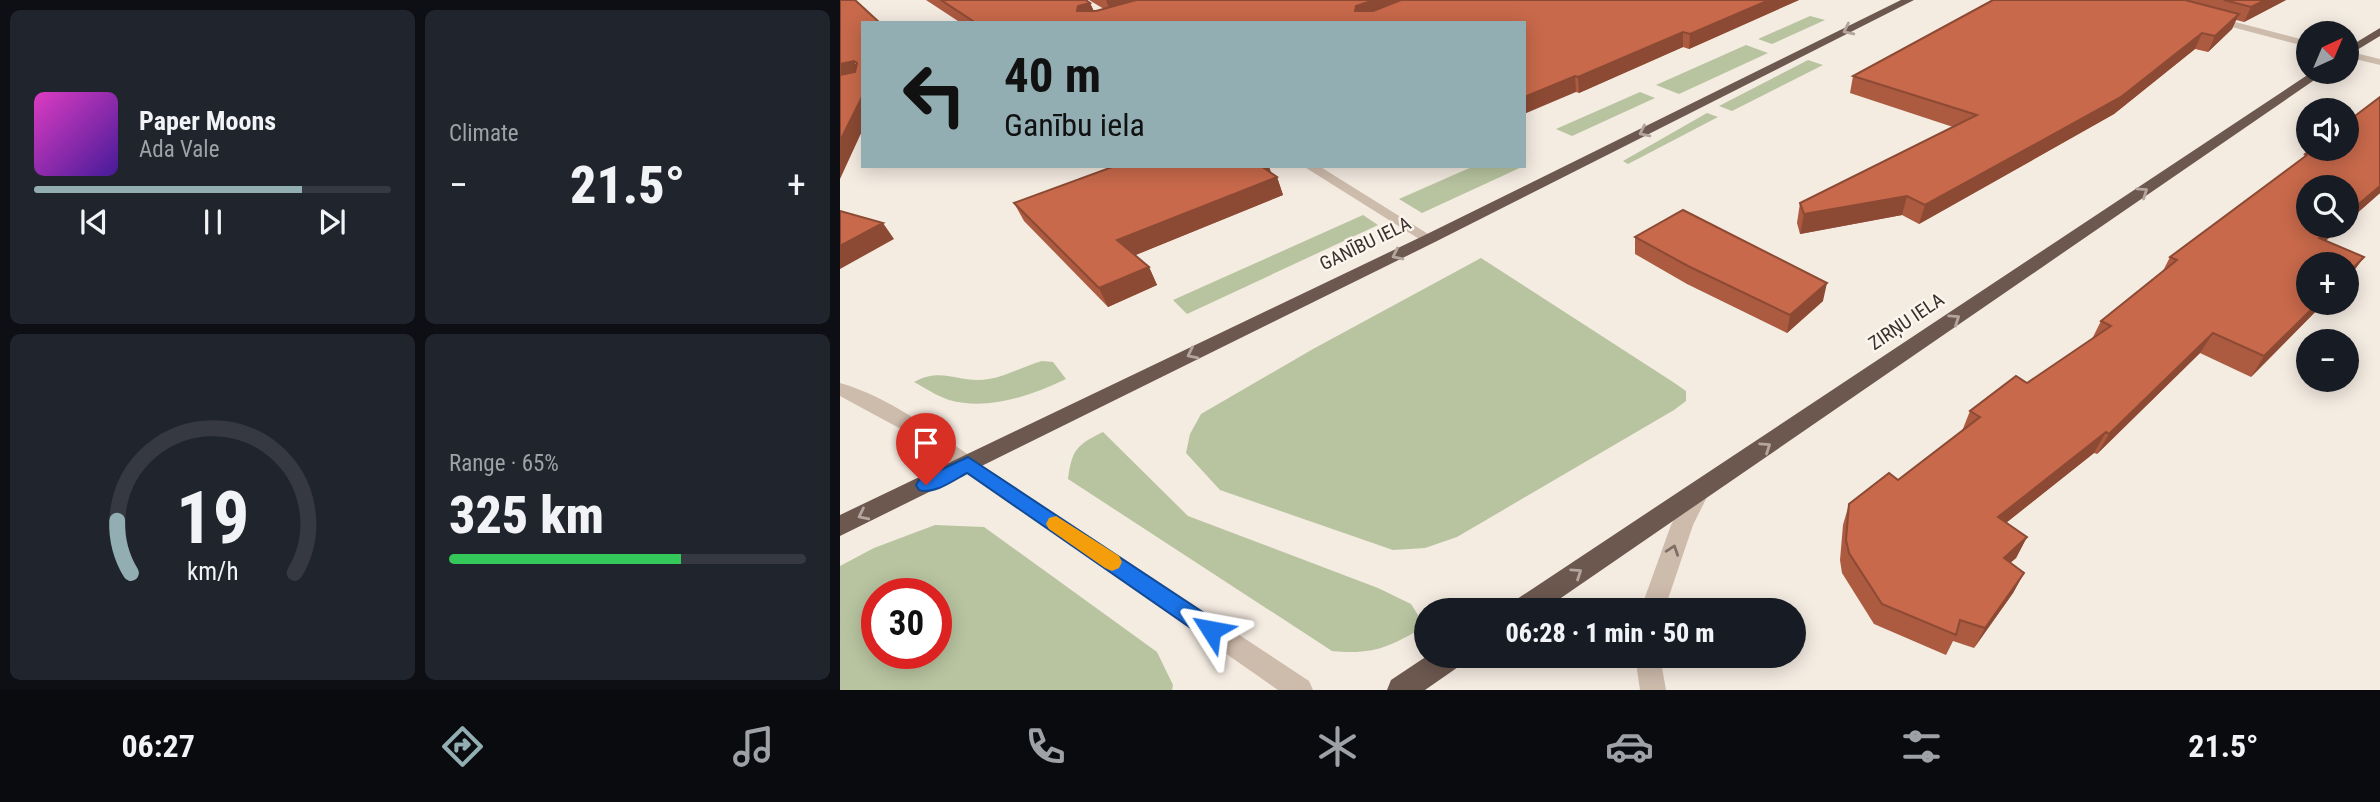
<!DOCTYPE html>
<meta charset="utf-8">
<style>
body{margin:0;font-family:"Roboto Condensed",sans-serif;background:#20242c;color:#f1f3f6;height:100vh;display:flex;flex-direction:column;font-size:26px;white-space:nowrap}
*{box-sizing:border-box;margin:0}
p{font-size:23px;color:#9ea1a6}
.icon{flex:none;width:38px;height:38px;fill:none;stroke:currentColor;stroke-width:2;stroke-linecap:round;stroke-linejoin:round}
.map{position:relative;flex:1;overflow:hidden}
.drawer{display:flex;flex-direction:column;gap:10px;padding:10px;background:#0d0f14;width:840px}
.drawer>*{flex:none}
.hud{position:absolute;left:21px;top:21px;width:665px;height:147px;border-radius:0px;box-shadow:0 4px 18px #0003;background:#92aeb2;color:#111;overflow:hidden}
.needle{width:46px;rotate:44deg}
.fabs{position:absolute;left:1456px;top:21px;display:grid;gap:14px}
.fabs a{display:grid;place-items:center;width:63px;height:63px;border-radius:50%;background:#171b24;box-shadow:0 4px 18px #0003;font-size:35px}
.speed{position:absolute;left:21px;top:578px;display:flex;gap:14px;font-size:35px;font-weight:700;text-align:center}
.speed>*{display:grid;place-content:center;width:91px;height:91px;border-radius:50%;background:#171b24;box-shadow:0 4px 18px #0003;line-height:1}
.speed .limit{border:10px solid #d22;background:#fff;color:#111}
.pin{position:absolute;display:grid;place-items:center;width:60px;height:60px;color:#fff;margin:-72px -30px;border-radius:50% 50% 50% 0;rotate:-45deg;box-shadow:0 0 7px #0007}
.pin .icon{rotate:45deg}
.me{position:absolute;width:77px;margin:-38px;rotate:304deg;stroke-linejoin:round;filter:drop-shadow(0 0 5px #0008)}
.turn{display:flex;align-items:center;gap:24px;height:147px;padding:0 28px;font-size:32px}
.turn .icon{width:91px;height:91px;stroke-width:2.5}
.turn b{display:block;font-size:49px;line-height:60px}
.big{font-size:52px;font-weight:800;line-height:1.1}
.drawer .tile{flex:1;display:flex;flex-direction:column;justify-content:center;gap:10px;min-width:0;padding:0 24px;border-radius:10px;background:#20242c}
.drawer .dial{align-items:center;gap:0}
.dial svg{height:182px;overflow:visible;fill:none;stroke:#363941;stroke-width:7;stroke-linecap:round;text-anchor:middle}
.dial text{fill:#f1f3f6;stroke:none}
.song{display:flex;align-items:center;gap:21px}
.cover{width:84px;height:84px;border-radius:10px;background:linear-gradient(135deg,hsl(310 70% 55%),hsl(260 70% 35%))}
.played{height:7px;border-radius:4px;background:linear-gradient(90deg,#92aeb2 75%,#363941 75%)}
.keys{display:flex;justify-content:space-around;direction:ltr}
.heat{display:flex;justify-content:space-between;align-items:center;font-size:38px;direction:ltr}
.charge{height:10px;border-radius:5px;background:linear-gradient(90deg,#34c759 65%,#363941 0)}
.drawer .tiles{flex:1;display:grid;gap:10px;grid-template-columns:repeat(2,1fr)}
.trip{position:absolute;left:574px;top:598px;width:392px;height:70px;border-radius:35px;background:#171b24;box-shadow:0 4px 18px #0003;font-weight:800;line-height:70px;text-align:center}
.dock{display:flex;height:112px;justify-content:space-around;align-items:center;background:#090b0e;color:#9ea1a6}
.dock .icon{width:49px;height:49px}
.dock .active{color:#92aeb2}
.dock b{font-size:32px;color:#f1f3f6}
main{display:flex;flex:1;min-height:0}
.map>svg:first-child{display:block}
.green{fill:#b8c4a0;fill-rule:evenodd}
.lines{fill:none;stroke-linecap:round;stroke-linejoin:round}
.service{fill:#cdbbac;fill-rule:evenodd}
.minor{fill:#cdbbac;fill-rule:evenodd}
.tertiary{fill:#cdbbac;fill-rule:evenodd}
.trunk{fill:#6c584f;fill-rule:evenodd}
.wall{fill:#ac5a40}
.shaded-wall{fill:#8c4a34}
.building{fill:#c8694b;stroke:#8c4a34;stroke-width:2}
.oneway{stroke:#b4a69e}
.oneway2{stroke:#7d6f65}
.route{fill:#1a73e8;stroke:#114b97;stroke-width:2}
.slow{fill:#f59e0b}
.labels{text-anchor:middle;stroke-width:5;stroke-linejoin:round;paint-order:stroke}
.street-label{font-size:19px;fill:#3b302b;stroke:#fbf5ee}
</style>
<main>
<section class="drawer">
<div class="tiles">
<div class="tile">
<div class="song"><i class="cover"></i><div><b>Paper Moons</b><p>Ada Vale</p></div></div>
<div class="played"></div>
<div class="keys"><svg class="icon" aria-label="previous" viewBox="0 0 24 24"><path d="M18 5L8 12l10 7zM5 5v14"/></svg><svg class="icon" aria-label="pause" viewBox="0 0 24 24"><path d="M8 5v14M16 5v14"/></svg><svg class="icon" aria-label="next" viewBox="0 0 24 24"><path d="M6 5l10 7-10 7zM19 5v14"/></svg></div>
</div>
<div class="tile"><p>Climate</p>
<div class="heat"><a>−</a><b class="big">21.5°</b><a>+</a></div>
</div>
<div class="tile dial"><svg viewBox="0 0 100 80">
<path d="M14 69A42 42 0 1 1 86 69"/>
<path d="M14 69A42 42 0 0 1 8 46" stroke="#92aeb2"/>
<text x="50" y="56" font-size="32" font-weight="700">19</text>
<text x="50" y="72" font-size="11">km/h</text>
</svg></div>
<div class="tile"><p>Range · 65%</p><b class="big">325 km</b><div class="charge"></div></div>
</div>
</section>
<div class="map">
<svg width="1540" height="690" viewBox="0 0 1540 690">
<rect width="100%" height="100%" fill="#f4ebe1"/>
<!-- green -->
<path class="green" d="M970 16 985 20 932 44 918 39Z
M906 45 928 53 839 94 816 85Z
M968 60 983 65 892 111 879 106Z
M800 92 815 98 732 136 716 129Z
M867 113 878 117 788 164 783 161Z
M634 166H684L582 213 559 199Z
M523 215 538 225 347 314 333 300Z
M641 258 833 382 846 391V401L834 410 617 537 585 548 553 550 380 490 346 453 350 434 361 414 473 349Z
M202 361 213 362 226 379C190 396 148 411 109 400 97 396 85 388 74 382 103 366 118 384 149 379 167 376 184 366 202 361Z
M263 432 348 516 538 588 571 604 585 626C550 647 534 655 492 651L228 479C232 449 237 445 263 432Z
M95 525 144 527 317 652 333 685 332 690H0V566L34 548ZM96 593V653H37V593Z"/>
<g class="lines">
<!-- service -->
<path class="service" d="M463 166H479L596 239 594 242H584Z"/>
<!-- minor -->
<path class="minor" d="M1372 16 1468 41V47L1369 21V17Z
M1507 51 1540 59V65L1507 57Z
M128 456 469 681 473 690H438L121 469 118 464 121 459Z
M860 483 867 485 870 491 853 525 824 611H800L831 525 853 485Z
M795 656H820L826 690H800Z"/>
<!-- tertiary -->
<path class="tertiary" d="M0 383C49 397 93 431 135 459L138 464 135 469 128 472 121 469 59 428 0 396Z"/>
<!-- trunk -->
<path class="trunk" d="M1061 0H1074L595 242 0 536V515L583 236Z
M1540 28V36L1507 56V48Z
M1472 72H1486L702 611H667L671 603Z
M587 656H625L621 665 585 690H547L551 680Z"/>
</g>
<!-- wall -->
<path class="wall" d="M86 0H246L250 3 254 11H256L264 9 249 0H959L849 49 843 47 739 93 736 92 684 23H121Z
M1153 0H1446L1404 22 1396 20 1392 29 1368 52 1355 49 1274 114 1079 224 1062 215 960 234 957 223 960 203 1113 127 1010 93 1013 76Z
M1540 97V193L1507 222V187H1468V226H1503L1485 241 1524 257 1510 276 1507 280V264H1468V303H1484L1411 377 1360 353 1257 454 1254 453 1166 523 1187 537 1176 558 1170 563 1184 573 1173 593 1134 648 1113 641 1106 655 1034 624 1002 573 1000 560 1003 525 1009 504 1049 473 1058 480 1122 431 1130 411 1176 376 1187 383 1252 339 1261 321 1322 273 1330 257 1463 159 1465 154 1472 149H1507V122Z
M431 173 437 177 443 195 295 255 309 267 317 285 268 307 184 221 174 203Z
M795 237 983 301 947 333 847 284 795 254Z"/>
<!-- shaded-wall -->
<path class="shaded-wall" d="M266 0H316L271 13Z
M534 0H575L519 21 515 11 516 6Z
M929 0H959L849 49 850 34Z
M1425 0H1446L1404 22 1411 7Z
M250 3 256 17 237 11 238 6Z
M1399 14 1392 29 1368 52 1375 36Z
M843 32V47L739 93 738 77Z
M1362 33 1355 49 1274 114 1079 224 1085 205Z
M14 61 22 74 0 80V64Z
M735 76 736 92 684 114V97Z
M23 95V129L0 179V141Z
M421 166H429L433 179 437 177 443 195 286 259 277 240Z
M1540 186V193L1507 222V214Z
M1067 196 1062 215 960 234 964 214Z
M43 223 54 239 0 269V246Z
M1494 226H1503L1467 257 1479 238Z
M1524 257 1510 276 1507 280V274Z
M309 267 317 285 268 307 259 288Z
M987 283 983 301 947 333 950 315Z
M1478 303H1484L1411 377 1424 356Z
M1373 333 1360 353 1257 454 1269 434Z
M1266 432 1254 453 1148 537 1158 517Z
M1187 537 1176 558 1153 578 1164 558Z
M1184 573 1173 593 1134 648 1145 628Z"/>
<!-- building -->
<path class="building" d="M0 0H15L40 23H23V95L0 141V75L15 72 17 63 14 61 0 64Z
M101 0H246L250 3 238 6 237 11H256L296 0H534L516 6 515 11H533L561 0H929L850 34 843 32 738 77 735 76 684 97V23H136Z
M1153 0H1345L1399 14 1375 36 1362 33 1281 97 1085 205 1067 196 964 214 960 203 1137 115 1013 76Z
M1384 0H1425L1411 7Z
M1540 97V186L1507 214V187H1468V226H1494L1479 238 1524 257 1507 274V264H1468V303H1478L1424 356 1373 333 1269 434 1266 432 1158 517 1187 537 1164 558 1184 573 1145 628 1120 620 1116 635 1042 604 1009 553 1006 540 1009 504 1049 473 1058 480 1140 417 1130 411 1176 376 1187 383 1271 326 1261 321 1337 260 1330 257 1467 155 1465 154 1472 149H1507V122Z
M275 166H421L437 177 277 240 309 267 259 288 174 203Z
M843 210 987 283 950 315 848 266 795 237Z
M0 211 43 223 0 246Z"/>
<!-- one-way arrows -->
<defs><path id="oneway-chevron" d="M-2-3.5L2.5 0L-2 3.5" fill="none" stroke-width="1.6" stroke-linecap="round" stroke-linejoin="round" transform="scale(1.75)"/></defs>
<g class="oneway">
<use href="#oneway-chevron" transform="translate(1008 30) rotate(154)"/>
<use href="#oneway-chevron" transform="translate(804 132) rotate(154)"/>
<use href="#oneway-chevron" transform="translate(1303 192) rotate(-34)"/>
<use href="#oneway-chevron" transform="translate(557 255) rotate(154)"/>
<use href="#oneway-chevron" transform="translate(1115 319) rotate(-34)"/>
<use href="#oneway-chevron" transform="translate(352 354) rotate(154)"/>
<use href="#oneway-chevron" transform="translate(926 447) rotate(-34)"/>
<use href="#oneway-chevron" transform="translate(23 515) rotate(154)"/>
<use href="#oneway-chevron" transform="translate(737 573) rotate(-34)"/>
</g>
<use class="oneway2" href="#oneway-chevron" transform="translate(833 550) rotate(-71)"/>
<!-- route -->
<path class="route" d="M128 457 379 623 382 630 379 637 371 640 364 637 127 473C114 480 94 495 79 490L76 485 79 480Z"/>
<!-- slow -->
<path class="slow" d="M216 516 279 556 282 562 279 568 272 571 265 568 209 529 206 524 209 518Z"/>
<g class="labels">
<!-- street labels -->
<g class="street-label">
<text transform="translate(525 243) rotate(-26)" y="7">GANĪBU IELA</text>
<text transform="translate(1066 321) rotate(-34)" y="7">ZIRŅU IELA</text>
</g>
</g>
</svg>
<div class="fabs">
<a><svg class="needle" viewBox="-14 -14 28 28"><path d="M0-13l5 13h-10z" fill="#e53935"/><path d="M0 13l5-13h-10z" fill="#9ea1a6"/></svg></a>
<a><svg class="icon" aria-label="sound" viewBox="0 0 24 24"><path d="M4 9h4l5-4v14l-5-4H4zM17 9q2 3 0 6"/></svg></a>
<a><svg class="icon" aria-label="search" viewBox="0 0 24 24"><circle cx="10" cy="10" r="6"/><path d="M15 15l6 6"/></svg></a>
<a>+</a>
<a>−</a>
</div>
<div class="speed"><div class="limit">30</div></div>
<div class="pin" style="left:86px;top:485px;background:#d93025"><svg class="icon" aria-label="arrive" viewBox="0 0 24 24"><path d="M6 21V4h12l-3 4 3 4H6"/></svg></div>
<svg class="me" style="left:371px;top:630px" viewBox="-20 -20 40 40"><path d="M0-17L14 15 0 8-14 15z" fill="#1a73e8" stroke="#fff" stroke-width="4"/></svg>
<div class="trip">06:28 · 1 min · 50 m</div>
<div class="hud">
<div class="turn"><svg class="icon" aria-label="left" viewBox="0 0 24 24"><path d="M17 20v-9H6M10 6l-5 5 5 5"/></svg><div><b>40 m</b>Ganību iela</div></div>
</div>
</div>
</main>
<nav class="dock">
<b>06:27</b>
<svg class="icon active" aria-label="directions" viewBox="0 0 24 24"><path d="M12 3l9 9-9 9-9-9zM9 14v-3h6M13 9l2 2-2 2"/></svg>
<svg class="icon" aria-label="music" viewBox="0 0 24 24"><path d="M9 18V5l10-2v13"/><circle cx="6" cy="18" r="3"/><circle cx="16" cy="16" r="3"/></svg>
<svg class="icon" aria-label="phone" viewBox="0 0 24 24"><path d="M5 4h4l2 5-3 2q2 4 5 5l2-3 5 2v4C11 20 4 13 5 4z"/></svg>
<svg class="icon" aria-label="climate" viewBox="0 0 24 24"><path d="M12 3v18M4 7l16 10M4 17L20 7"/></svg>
<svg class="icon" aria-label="car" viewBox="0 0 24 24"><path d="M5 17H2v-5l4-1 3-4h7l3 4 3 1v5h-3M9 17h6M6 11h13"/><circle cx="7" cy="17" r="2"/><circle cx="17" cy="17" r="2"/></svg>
<svg class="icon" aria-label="filters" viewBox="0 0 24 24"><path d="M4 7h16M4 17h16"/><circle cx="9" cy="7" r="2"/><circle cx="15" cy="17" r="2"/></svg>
<b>21.5°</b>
</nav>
